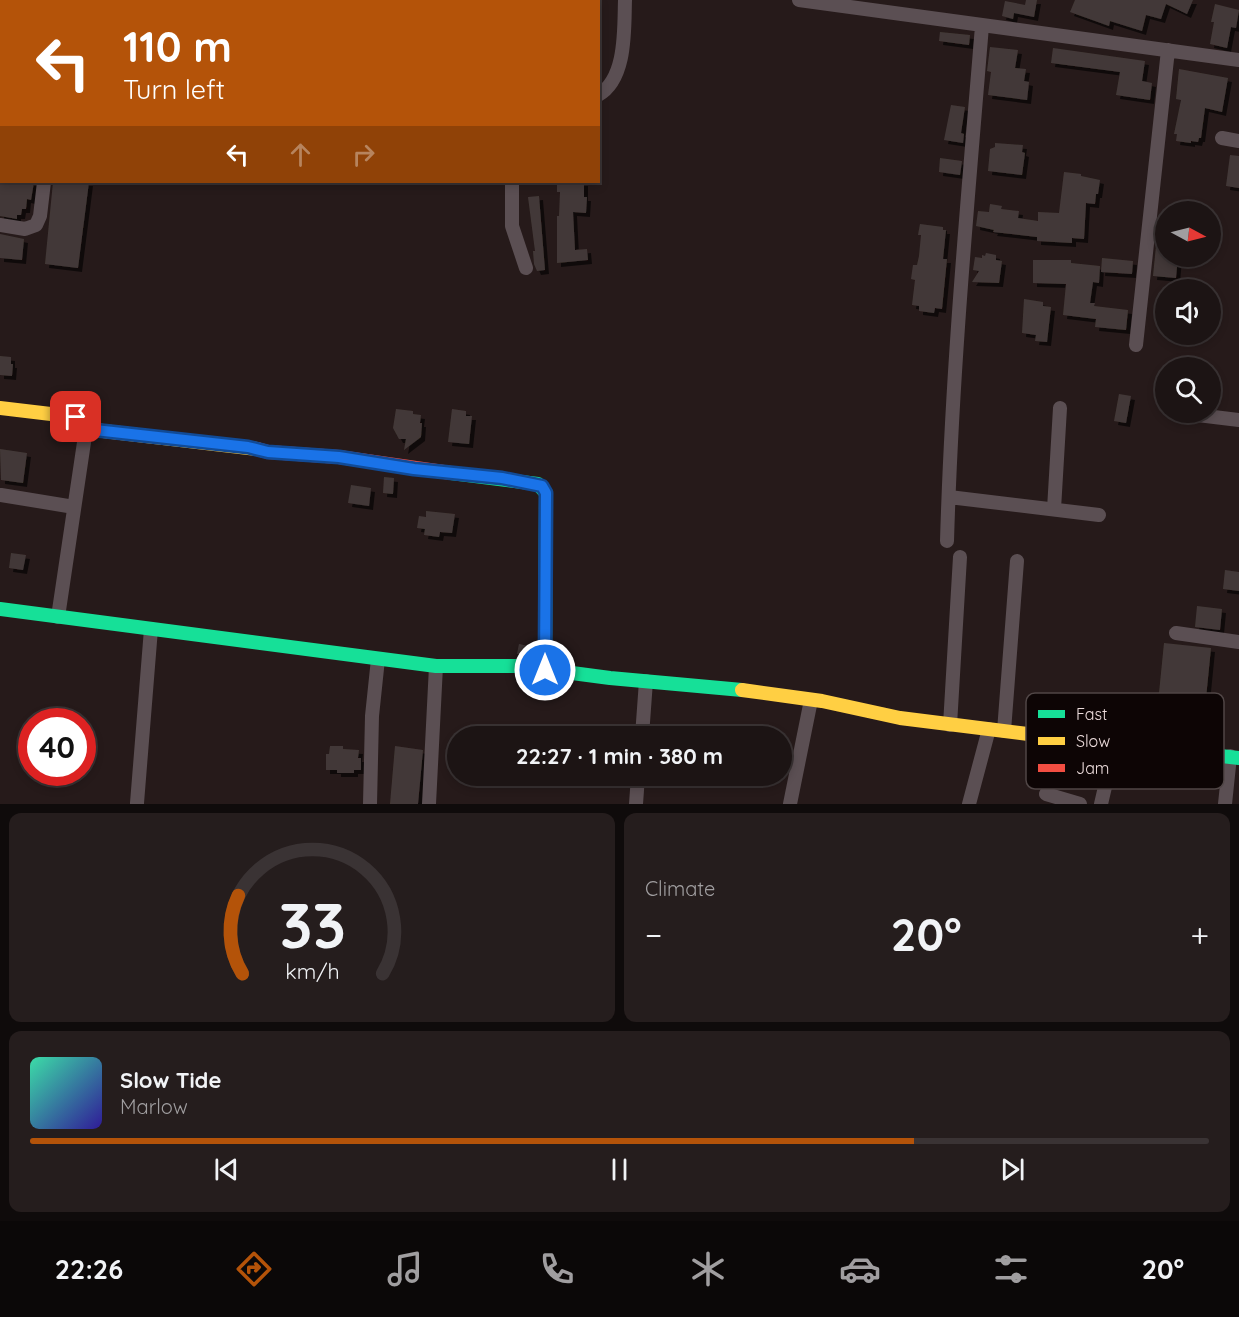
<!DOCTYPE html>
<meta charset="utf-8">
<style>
body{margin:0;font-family:Quicksand,sans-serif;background:#251d1d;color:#f1f3f6;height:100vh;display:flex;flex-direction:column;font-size:22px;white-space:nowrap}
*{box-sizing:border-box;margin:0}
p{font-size:20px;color:#a09ea0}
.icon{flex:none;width:33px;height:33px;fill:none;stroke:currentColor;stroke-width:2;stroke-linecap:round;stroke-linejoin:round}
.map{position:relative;height:804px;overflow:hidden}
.side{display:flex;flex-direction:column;gap:9px;padding:9px;background:#0f0b0b;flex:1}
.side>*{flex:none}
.top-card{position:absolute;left:0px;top:0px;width:600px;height:183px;box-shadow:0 3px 9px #0003,0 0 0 2px #3a3334;background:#b45309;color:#fff;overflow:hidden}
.needle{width:39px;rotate:97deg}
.controls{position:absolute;left:1155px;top:201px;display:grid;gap:12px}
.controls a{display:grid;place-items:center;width:66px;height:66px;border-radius:50%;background:#1c1414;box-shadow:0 3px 9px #0003,0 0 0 2px #3a3334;font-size:30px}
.speed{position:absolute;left:18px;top:708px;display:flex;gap:12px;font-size:30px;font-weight:700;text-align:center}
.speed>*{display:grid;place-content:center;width:78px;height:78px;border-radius:50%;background:#1c1414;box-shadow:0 3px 9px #0003,0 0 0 2px #3a3334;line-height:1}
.speed .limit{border:9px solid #d22;background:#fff;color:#111}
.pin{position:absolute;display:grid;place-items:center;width:51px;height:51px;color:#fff;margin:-26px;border-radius:12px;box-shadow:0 3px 9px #0006}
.me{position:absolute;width:66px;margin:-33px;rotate:0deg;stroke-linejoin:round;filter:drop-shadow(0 0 4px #0008)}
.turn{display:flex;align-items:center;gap:21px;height:126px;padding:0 24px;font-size:27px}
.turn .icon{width:78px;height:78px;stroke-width:2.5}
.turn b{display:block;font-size:42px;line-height:51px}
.lanes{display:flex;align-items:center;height:57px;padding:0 24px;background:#0003;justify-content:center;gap:30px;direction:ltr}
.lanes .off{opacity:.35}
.big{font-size:45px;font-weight:700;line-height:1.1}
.side .tile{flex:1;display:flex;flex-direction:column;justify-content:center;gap:9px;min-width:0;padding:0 21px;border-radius:12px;background:#251d1d}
.side .dial{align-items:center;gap:0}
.dial svg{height:156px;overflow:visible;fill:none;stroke:#3a3334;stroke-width:7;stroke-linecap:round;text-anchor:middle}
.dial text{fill:#f1f3f6;stroke:none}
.song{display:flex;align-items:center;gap:18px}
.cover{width:72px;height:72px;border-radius:9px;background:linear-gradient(135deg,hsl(160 70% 55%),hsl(250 70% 35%))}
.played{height:6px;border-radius:3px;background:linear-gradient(90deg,#b45309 75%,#3a3334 75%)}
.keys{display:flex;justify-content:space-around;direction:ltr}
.heat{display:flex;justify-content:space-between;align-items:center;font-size:33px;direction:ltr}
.side .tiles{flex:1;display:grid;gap:9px;grid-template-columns:1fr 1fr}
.tile:last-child{grid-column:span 2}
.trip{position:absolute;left:447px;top:726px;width:345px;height:60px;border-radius:30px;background:#1c1414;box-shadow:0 3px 9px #0003,0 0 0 2px #3a3334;font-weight:700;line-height:60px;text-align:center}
.dock{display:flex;height:96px;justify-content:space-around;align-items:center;background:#0b0808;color:#a09ea0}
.dock .icon{width:42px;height:42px}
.dock .active{color:#b45309}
.dock b{font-size:27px;color:#f1f3f6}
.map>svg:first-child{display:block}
.building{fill:#433937;filter:url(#shadow)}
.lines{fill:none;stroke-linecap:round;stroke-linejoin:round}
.street{stroke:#5b4f53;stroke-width:14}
.fast{stroke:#16e098;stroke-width:14}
.slow{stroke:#ffcf43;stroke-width:14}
.jam{stroke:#f24e42;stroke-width:14}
.route-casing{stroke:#114b97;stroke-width:15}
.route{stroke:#1a73e8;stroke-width:10}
.key{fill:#0d0505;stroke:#504646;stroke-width:1.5}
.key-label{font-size:16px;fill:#ecdcdc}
</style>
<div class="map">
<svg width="1239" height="804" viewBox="0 0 1239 804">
<defs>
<filter id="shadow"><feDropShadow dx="4" dy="4" stdDeviation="0" flood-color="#0009"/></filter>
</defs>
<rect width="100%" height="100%" fill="#261a1a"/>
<!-- building -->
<path class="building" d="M1026 0H1037L1034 17 1014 13 1013 19 1002 16 1005 1 1025 5Z
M1075 0H1193L1187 14 1166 4 1161 19 1146 15 1142 31 1110 21 1109 26 1070 12Z
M1215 4 1239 10 1236 28 1231 27 1227 48 1210 44 1214 22H1211Z
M940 32 970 35 969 45 939 41Z
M990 47 1018 50 1015 68 1026 69 1024 81 1029 82 1027 100 988 95 991 72 987 71Z
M1053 48 1145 61 1142 81 1152 83 1150 100 1116 95 1120 72 1051 63Z
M1179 69 1228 78 1222 112 1205 108 1201 138H1199L1198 142 1191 141V143L1176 141 1177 134H1174L1181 100 1176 99Z
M951 105 965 107 961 133 964 134 963 143 944 140Z
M995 143 1023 145 1022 152 1025 153 1022 175 988 171 990 149 995 147Z
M1230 155 1239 156V188L1226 186Z
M940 158 962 161 960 175 939 172Z
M1064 172 1081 174V176L1100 180 1098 194H1096L1095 204 1086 203 1084 239 1072 238V243L1037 241V237L993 232 994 230 976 226 978 211 989 212 990 204 1002 206 1001 209 1019 211 1018 218 1038 221V212L1059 213Z
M0 182H34L31 200 27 199 26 209H22L21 215H17V219L0 216Z
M53 182H89L78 268 45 264Z
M557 182H584V197H587L586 213 573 212 575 250 587 249 588 260 557 263V216H559L560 192H557Z
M539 196 545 270 537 271 534 264 533 251H535L528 197Z
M920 224 943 227V230H946L943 259H947L942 309 935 308 934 313 919 311V306L912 305 915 280 911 279 913 265H917L919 256 921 235H918Z
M0 234 24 239 22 260 0 258Z
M1156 246 1166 247V256H1178L1176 278 1153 276Z
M986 253 996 255V260L1002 261 999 283 972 282 979 271 973 270 975 257 982 258V255L985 256Z
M1102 258 1133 261 1132 274 1101 272Z
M1033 260H1071V263L1100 266 1099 283 1093 282 1090 303H1095L1094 306 1128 310 1126 330 1095 327 1096 319 1063 315 1066 284 1033 283Z
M1024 299 1043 302V306L1051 307 1047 342 1035 341 1036 335 1022 333Z
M0 356 11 357V364H13L12 376 0 375Z
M1119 394 1131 396 1126 423 1114 421Z
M396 409 413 411V414L421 415 420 423H422L421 437 404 450 406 439H399L393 428Z
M452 409 466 411V416H472L469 444 448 442Z
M0 449 27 453 23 483 1 480Z
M384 477 394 478 393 494 383 493Z
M351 485 371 488 369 506 348 503Z
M426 511 455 514 452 533 440 532 439 537 424 535 425 529 417 528 419 516 426 517Z
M11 553 26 555 23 570 9 568Z
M1225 570 1239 572V591L1223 589Z
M1197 606 1222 609 1220 630 1195 627Z
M1164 643 1211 648 1204 718 1157 713Z
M519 644 533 647V656L517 654Z
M330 746H343V749L359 750 358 758H361V770H354V773H337V770H326V754H329Z
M395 746 423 750 418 804H390Z"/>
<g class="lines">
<!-- street -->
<path class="street" d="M799 0 1239 60
M65 2V0
M556 2V0
M598 95C627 79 624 28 625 0
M1222 138 1239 141
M512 182V226L526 268
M0 225 25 229 36 225 40 216 44 182
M1136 345 1168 50
M1173 412 1239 420
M1 495 74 507
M949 497 1099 515
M1054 509 1060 408
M947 541C952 369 968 197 982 26
M58 617 86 429
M1176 633 1239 642
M950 725 960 557
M1004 731 1017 561
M642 736 646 681
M1046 794 1080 804
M137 803 151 629
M370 804 372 716 378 659
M429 804 436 666
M636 804 638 776
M790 804 811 700
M969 804 989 729
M1101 804 1115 744
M1225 804 1230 756"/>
<!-- fast -->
<path class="fast" d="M451 473 538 484 546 493 545 670
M0 609 436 666H519L610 678 742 690
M1036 735 1239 758"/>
<!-- slow -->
<path class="slow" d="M0 408 76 417 83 421 86 429 257 449
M742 690 822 701 900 718 1036 735"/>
<!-- jam -->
<path class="jam" d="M257 449 268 452 339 457 451 473"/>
</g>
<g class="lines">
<!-- route casing -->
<g class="route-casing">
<path id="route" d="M76 417 83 421 86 429 248 447 268 452 339 457 414 469 502 478 542 486 546 493 545 670"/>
</g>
<!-- route -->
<use href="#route" class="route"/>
</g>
<!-- legend -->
<rect x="1026" y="693" width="198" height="96" rx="9" class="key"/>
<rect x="1038" y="710" width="27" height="8" fill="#16e098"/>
<rect x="1038" y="737" width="27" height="8" fill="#ffcf43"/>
<rect x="1038" y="764" width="27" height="8" fill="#f24e42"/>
<g class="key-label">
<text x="1076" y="720">Fast</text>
<text x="1076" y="747">Slow</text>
<text x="1076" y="774">Jam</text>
</g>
</svg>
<div class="controls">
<a><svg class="needle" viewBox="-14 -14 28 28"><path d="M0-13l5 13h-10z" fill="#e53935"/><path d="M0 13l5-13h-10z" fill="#a09ea0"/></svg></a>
<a><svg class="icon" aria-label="sound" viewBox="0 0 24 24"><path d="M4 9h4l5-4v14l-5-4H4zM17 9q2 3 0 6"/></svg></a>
<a><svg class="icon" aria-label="search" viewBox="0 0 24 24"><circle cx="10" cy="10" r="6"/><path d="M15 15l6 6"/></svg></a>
</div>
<div class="speed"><div class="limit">40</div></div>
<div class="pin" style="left:76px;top:417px;background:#d93025"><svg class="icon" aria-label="arrive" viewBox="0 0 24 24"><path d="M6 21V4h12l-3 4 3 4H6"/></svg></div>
<svg class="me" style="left:545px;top:670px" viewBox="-20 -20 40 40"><circle r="17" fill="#1a73e8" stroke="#fff" stroke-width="3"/><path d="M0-11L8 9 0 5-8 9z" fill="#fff"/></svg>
<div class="trip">22:27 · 1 min · 380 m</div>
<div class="top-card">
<div class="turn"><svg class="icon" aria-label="left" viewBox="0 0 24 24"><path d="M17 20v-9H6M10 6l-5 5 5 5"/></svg><div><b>110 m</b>Turn left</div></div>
<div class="lanes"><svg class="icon" aria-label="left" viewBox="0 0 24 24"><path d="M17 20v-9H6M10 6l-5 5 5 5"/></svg><svg class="icon off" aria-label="ahead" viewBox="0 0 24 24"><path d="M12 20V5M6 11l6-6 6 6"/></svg><svg class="icon off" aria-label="right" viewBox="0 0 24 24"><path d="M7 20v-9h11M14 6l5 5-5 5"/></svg></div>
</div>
</div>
<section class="side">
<div class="tiles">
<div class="tile dial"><svg viewBox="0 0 100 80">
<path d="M14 69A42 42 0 1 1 86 69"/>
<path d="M14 69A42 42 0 0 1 12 29" stroke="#b45309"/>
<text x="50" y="56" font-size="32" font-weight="700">33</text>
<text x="50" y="72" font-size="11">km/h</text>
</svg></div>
<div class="tile"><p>Climate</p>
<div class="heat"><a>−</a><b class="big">20°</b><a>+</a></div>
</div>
<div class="tile">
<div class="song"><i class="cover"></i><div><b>Slow Tide</b><p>Marlow</p></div></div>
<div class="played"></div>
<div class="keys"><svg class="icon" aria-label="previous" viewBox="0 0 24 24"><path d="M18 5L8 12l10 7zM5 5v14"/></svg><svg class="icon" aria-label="pause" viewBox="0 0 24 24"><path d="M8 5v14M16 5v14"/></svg><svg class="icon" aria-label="next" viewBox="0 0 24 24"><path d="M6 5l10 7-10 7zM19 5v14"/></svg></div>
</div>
</div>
</section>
<nav class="dock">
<b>22:26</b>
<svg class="icon active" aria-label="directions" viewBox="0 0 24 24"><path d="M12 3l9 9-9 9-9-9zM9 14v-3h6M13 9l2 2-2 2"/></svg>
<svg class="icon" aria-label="music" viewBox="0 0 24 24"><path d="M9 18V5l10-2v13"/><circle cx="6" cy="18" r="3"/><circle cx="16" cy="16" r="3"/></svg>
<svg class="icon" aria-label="phone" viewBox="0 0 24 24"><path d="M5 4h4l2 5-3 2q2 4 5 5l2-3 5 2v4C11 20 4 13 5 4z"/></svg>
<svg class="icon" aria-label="climate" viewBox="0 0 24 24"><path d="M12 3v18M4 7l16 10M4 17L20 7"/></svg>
<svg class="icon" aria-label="car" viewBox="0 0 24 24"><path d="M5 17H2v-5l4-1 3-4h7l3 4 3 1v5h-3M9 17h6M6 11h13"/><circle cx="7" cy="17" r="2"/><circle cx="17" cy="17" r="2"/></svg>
<svg class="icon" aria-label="filters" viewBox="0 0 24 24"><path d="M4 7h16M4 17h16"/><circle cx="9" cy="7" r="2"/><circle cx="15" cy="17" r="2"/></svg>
<b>20°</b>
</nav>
